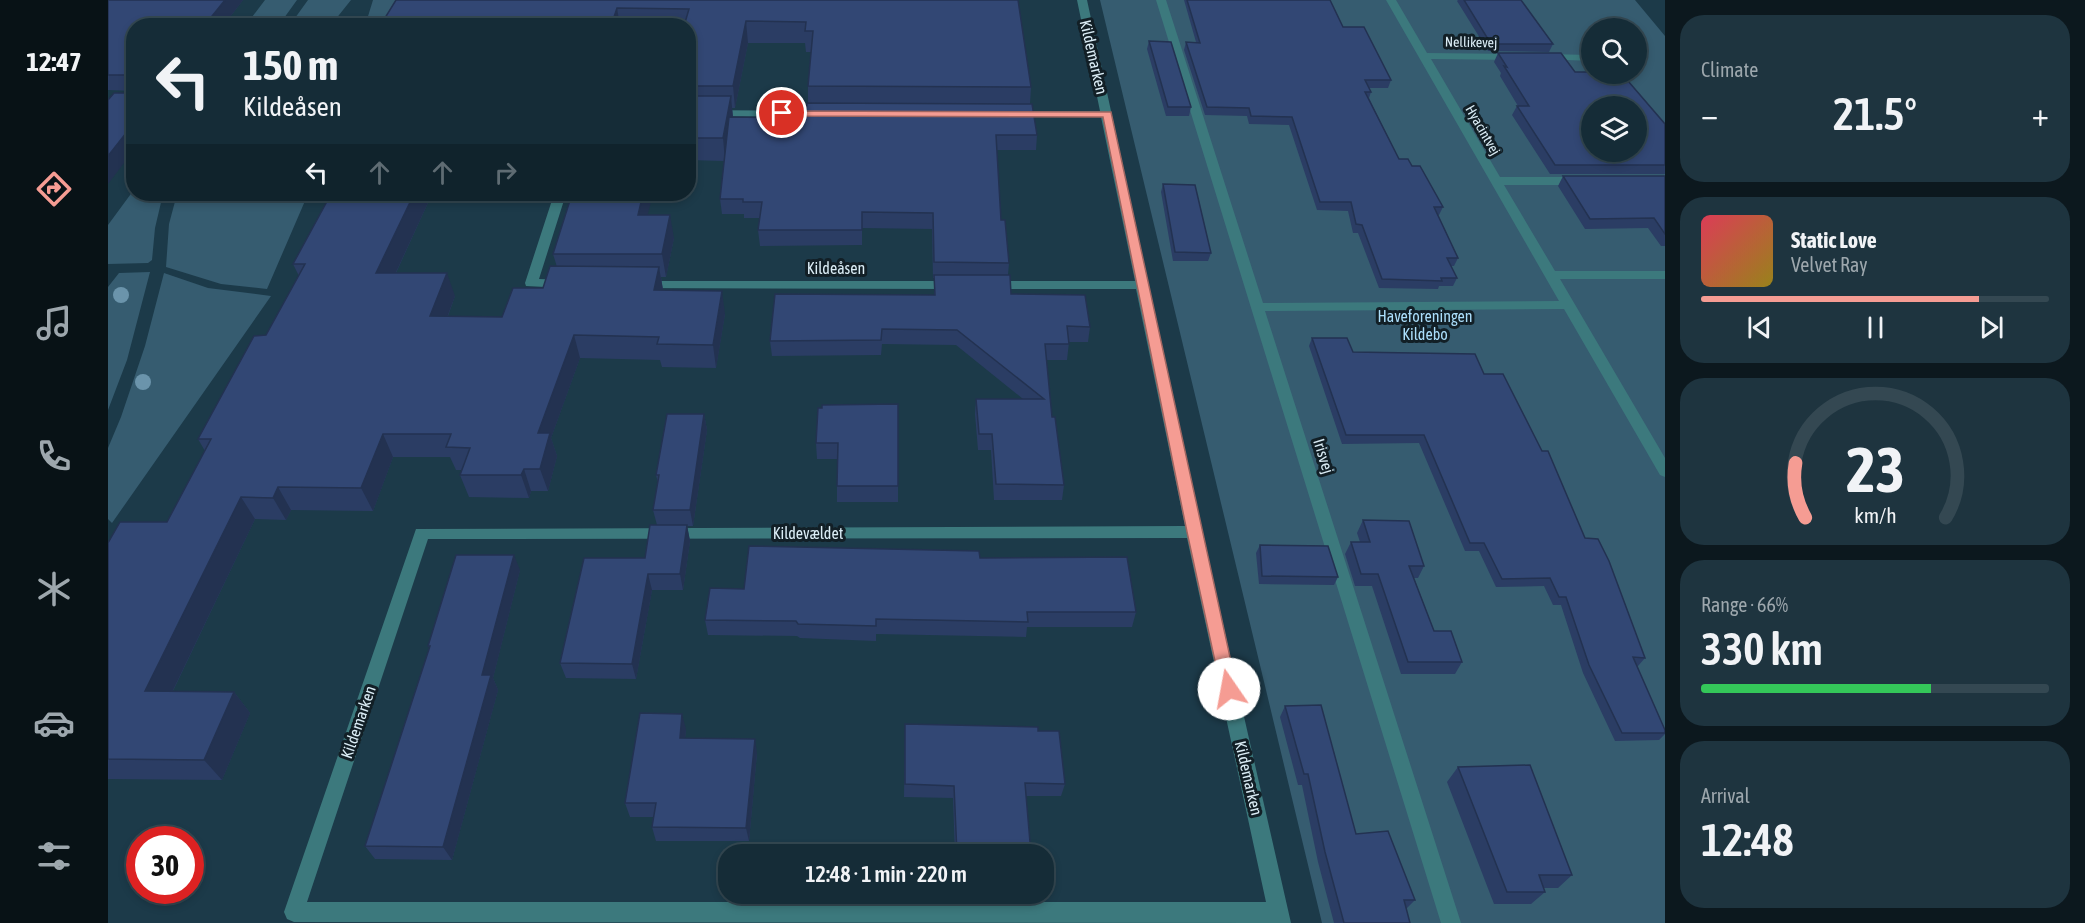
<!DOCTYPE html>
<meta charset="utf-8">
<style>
body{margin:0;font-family:"Asap Condensed",sans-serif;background:#1e343f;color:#f1f3f6;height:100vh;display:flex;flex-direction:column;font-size:22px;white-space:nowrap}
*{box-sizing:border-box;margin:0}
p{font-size:20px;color:#9da7ad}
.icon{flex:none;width:33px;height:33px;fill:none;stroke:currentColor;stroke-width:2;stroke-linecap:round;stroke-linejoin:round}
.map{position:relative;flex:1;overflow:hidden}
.sheet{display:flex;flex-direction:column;gap:15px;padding:15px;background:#0c181e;width:420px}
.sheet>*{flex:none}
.top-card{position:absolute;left:18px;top:18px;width:570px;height:183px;border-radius:24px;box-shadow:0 3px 9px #0003,0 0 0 2px #344852;background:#152c37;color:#f1f3f6;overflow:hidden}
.fabs{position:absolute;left:1473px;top:18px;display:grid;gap:12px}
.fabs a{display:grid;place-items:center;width:66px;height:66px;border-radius:50%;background:#152c37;box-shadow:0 3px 9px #0003,0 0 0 2px #344852;font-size:30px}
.speed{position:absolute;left:18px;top:826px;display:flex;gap:12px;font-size:30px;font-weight:700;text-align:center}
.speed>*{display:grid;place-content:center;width:78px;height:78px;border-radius:50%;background:#152c37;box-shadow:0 3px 9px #0003,0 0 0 2px #344852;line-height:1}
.speed .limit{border:9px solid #d22;background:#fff;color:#111}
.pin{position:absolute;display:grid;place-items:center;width:51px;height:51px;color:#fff;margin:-26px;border:3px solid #fff;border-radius:50%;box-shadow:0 2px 6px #0007}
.me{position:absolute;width:66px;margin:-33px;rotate:348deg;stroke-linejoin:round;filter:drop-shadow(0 0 4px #0008)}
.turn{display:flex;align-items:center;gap:21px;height:126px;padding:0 18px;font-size:27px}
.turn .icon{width:78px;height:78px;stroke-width:2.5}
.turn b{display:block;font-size:42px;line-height:51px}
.lanes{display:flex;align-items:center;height:57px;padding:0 18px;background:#0003;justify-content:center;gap:30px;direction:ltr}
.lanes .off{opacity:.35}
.big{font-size:45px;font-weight:600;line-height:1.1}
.sheet .tile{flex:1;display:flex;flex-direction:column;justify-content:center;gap:9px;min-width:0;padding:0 21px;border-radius:24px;background:#1e343f}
.sheet .dial{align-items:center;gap:0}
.dial svg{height:156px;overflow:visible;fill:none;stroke:#344852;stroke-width:7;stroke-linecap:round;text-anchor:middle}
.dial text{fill:#f1f3f6;stroke:none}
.song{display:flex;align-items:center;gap:18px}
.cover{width:72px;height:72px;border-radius:9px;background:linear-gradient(135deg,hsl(350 70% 55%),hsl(50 70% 35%))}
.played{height:6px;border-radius:3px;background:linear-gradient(90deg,#f59c93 80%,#344852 80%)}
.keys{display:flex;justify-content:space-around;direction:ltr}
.heat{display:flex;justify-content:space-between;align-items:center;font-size:33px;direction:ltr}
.charge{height:9px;border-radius:4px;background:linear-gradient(90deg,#34c759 66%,#344852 0)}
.trip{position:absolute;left:610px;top:844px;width:336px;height:60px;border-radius:24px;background:#152c37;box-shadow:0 3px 9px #0003,0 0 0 2px #344852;font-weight:600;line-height:60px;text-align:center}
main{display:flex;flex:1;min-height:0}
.dock{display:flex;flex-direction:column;width:108px;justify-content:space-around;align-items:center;background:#081216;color:#9da7ad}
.dock .icon{width:42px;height:42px}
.dock .current{color:#f59c93}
.dock b{font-size:27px;color:#f1f3f6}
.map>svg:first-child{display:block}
.green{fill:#365c70;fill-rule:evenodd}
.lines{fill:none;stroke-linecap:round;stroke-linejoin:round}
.lane{fill:#3c797d;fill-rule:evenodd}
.street{fill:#3c797d;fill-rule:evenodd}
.tree{fill:#6b94ab}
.wall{fill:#2b3d64;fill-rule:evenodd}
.shaded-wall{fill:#233251}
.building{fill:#324774;stroke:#233251;stroke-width:1.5;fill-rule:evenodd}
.route{fill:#f59c93;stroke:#9f6560;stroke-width:1.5}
.labels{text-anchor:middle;stroke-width:6;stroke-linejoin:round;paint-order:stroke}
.far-street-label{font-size:14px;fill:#dbedf6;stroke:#121f26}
.street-label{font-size:16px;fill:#dbedf6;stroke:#121f26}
.park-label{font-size:16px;fill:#abdefb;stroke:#121f26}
</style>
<main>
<nav class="dock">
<b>12:47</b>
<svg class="icon current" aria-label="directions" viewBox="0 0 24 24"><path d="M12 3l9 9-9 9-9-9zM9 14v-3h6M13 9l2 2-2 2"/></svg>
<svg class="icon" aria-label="music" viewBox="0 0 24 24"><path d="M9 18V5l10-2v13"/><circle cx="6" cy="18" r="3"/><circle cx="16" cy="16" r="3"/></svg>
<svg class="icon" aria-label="phone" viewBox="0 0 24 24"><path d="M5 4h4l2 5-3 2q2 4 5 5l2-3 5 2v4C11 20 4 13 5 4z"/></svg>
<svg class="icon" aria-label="climate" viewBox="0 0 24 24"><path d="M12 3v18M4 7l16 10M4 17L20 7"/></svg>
<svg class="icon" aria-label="car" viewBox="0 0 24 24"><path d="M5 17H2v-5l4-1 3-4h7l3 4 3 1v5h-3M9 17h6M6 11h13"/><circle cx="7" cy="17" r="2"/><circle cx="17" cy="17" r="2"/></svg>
<svg class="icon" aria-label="filters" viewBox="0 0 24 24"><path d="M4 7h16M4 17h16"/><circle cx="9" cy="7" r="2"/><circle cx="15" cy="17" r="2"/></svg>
</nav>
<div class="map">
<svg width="1557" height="923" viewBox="0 0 1557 923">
<rect width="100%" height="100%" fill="#1c3a49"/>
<!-- green -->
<path class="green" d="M157 0H189L171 25H138Z
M200 0H243L223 25H182Z
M265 0H315L292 25 257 26Z
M992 0H1527L1557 36V923H1214ZM1484 28H1528V74H1484ZM1484 106H1528V152H1484Z
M25 191 26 194H55L47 228 44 260 40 263 0 264V225Z
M69 194H200L159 289 113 284 58 267 61 224Z
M42 272 19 360 0 410V287L11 273Z
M56 273 100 288 163 296 4 523 0 519V448L13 417 37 346Z"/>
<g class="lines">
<!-- lane -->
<path class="lane" d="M1048 0H1058L1155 303 1451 301 1278 0H1288L1319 53 1407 54 1412 57 1407 60 1323 59 1392 177H1471L1477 181 1471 185H1396L1447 271H1557V279H1452L1557 458V477L1552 475 1456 309 1157 311 1353 923H1333Z
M1437 54 1484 55V61L1433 59 1432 57Z"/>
<!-- street -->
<path class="street" d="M969 0H979L1094 532 1183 923 186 922 179 919 176 912 308 529 1077 526 1028 289H883L877 285 883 281H1027L993 117H906L900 114 906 111H992ZM1079 538 1158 902H199L320 539Z
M580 110 717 111 723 114 717 117 580 116Z
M446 194H458L431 279 457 280 463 284 457 288 418 286 417 283Z
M535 281H844L850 285 844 289 530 288 529 285Z"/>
</g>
<!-- trees -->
<g class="tree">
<circle cx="13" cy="295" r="8"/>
<circle cx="35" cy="382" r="8"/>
</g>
<!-- wall -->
<path class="wall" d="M0 0H135L115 26H26V91L0 90Z
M288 0H910L923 87 922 104 929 135 928 150H889L893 220 901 263 900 275 903 294 982 327 980 342H961L959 360H938L944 417 956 485 954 500H886L883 450H870L867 414 868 399H915L848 345 774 344 773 355 664 356 662 341 826 295V278H825L824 229 754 228V245L652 246 650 230 652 218H636V214H614L612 199 616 161 580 160V26H272ZM640 43H697L698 52H703L700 86V103L697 118 625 117 624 108H627Z
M1076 0H1222L1235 27 1283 80 1280 88H1261L1263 92 1261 98 1291 159 1304 166 1335 207 1331 215H1330L1350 258 1346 266H1343L1349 278 1345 286H1331L1330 289 1271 288 1250 233H1245L1240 211 1209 210 1181 125 1141 124 1139 116 1097 115 1076 50 1078 42H1088Z
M1350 0H1413L1445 44 1441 52 1380 51 1349 1Z
M1041 41 1083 107 1081 116H1058L1039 49Z
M1390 53 1467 72 1557 124V174H1442L1404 115 1409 106H1410L1392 76 1393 73 1386 62Z
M1455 176H1557V246H1553L1540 228 1477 229 1450 186Z
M1055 184 1103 253 1100 261H1065L1053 192Z
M223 194H324L288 273 347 296 340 316 394 317 435 288 449 267 445 254 540 215 566 238 558 277H553L555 290 617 314 608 368 554 367 552 360 472 358 443 438 449 456 440 491H423L421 498 361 497 352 475 354 470H348L342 457H285L265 511 183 510 178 520 147 519 65 691 126 692 142 713 114 780 0 779V543L59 522 97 451 90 439 158 335 191 276 185 264Z
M1204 338 1245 352 1376 374 1477 538 1537 658 1530 666H1529L1557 730V734L1551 740 1507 741 1475 673 1453 605H1445L1436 586 1388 587 1371 551H1357L1311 443 1234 444 1201 346Z
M790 404V502H729V486L730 459H709L708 443Z
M596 414 599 430 585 526H579L582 541 575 590H544L528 679 458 678 452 663 537 558 549 525 545 510 550 483 548 475Z
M1255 520 1316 566 1310 578H1306L1326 631 1354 662 1347 674H1293L1264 586H1247L1237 554 1243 542H1252L1249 533Z
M1152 545 1230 577 1226 585 1151 584 1148 553Z
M872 558 1028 612 1024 627H919L918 637 768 634V641L692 638 689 636 600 635 597 620 636 589Z
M412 570 385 678 390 690 344 860 267 859 257 846 322 649 320 646Z
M1177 706 1248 834 1307 900 1298 909 1302 923H1226L1210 862 1194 785H1190L1172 717Z
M797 724 930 731 957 784 953 796H918L923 855H847L845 798 796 797Z
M578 729 577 738 649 753 641 841H548L544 827 545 817H522L517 803Z
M1350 767 1464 875 1450 888H1435L1437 892 1423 904H1386L1339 782Z"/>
<!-- shaded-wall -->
<path class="shaded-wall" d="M117 0H135L115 26H96Z
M509 8 512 26H503Z
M638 21 640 43 627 108 625 86Z
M623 96 625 118 617 161 615 138Z
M26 123V150L0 184V156Z
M306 194H324L277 296 268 273Z
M535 194H545L534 237 530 215Z
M562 215 566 238 558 277 554 254Z
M551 267 555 290H546Z
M339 273 347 296 331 339 322 316Z
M614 291 617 314 608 368 605 345Z
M466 335 472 358 443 438 449 456 440 491 432 469 430 433Z
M596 414 599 430 585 526 582 510Z
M275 434 285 457 265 511 253 488Z
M416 469 423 491 421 498 413 475Z
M170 487 183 510 178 520 165 498Z
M133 497 147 519 55 711 37 691Z
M579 525 582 541 575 590 572 574Z
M406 555 412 570 385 678 390 690 344 860 335 847 374 675Z
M540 574 544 590 528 679 524 664Z
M126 692 142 713 114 780 96 760Z
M574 714 578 729 576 753 572 738Z
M647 739 649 753 641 841 638 828Z"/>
<!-- building -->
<path class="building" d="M0 0H117L96 26H26V75H0Z
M288 0H910L923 87 700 86 705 31H697L698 22 638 21 625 86H580V26H576L581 9 509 8 503 26H272Z
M1079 0H1222L1235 27H1256L1283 80H1257L1263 92H1257L1291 159H1300L1304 166H1312L1335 207H1326L1350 258H1339L1349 278H1333L1334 281 1274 279 1254 225 1248 224 1243 202H1212L1184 117 1143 116 1141 108 1099 107 1078 42 1092 43Z
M1356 0H1413L1445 44H1383Z
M1041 41 1063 42 1083 107H1060Z
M1390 53H1453L1467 72H1484V74H1514L1557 124V165H1447L1409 106H1421L1396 66 1399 67ZM1484 106H1528V152H1484Z
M6 93H26V123L0 156V100Z
M580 96H623L615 138H580Z
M699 103 924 104 929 135H888L893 220H897L901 263 826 262 825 213 754 212V230H650L654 202H635V199H612L621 117 697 118Z
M1455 176H1557V234L1546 218 1482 219Z
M1055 184 1087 185 1103 253 1067 252Z
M223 194H306L268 273H339L322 316 394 317 405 288H435L442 266 551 267 546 290 614 291 605 345 549 344 551 337 466 335 430 433H442L432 469H416L413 475H352L362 448 338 447 343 434H275L253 488 170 487 165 498 133 497 37 691 126 692 96 760 0 759V543L12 522H59L103 439H90L146 336 158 335 197 264H185Z
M464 194H535L530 215H562L554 254H445Z
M826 275H902L903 294 977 295 982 327 959 326 961 344H937L944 417H947L956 485 888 484 884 434H871L868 399H936L849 330 774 329 773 340 662 341 667 294 827 295Z
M1204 338H1239L1245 352 1367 354 1376 374H1395L1434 451H1440L1477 538 1490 539 1501 561 1537 658 1525 657 1557 730V733H1514L1481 665 1458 597H1451L1442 578 1394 579 1376 543H1362L1316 435H1238Z
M790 404V486H729L730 443H708L710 408H714V405Z
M559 414H596L582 510H545L551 475H548Z
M1255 520 1301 521 1316 566H1301L1326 631H1343L1354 662H1300L1270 574H1253L1243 542H1262Z
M542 525H579L572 574H540L524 664 452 663 476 558H537Z
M1152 545 1220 546 1230 577 1154 576Z
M641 546 871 551 872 558 1019 557 1028 612H919L920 622 768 619V626L690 624 688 621 597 620 602 588 636 589Z
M348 555H406L374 675H383L335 847 257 846 322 646H320Z
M1213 705 1248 834 1280 831 1307 900H1296L1302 923H1236L1217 852 1200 774H1196L1177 706Z
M532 713 574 714 572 738 647 739 638 828 544 827 548 803H517Z
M797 724 930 727V731H951L957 784 917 783 923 854H849L846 786 797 784Z
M1422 765 1464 875H1431L1437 892H1399L1350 767Z"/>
<!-- route -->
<path class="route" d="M671 111 1003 112 1129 689 1126 694 1121 696 1115 694 1113 689 1079 532 995 117 674 116 669 113Z"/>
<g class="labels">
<!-- far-street labels -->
<g class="far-street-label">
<text transform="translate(1363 42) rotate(1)" y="5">Nellikevej</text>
<text transform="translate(1375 130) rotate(60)" y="5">Hyacintvej</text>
</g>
<!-- street labels -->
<g class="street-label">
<text transform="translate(986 57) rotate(77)" y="6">Kildemarken</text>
<text x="728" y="274">Kildeåsen</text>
<text transform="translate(1216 456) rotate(73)" y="6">Irisvej</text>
<text x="700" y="539">Kildevældet</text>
<text transform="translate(250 722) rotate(-71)" y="6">Kildemarken</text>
<text transform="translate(1141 778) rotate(77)" y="6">Kildemarken</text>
</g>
<!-- park labels -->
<g class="park-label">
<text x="1317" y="322">Haveforeningen<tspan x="1317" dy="18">Kildebo</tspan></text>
</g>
</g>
</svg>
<div class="fabs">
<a><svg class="icon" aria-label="search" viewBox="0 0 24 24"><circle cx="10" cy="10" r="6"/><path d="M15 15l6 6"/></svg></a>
<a><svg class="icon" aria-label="layers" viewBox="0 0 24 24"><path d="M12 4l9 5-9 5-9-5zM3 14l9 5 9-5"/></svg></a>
</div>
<div class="speed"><div class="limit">30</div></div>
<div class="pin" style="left:674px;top:113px;background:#d93025"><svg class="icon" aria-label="arrive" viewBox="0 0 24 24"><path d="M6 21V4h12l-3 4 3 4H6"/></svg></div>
<svg class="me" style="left:1121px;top:689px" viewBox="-20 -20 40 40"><circle r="19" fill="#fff"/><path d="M0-13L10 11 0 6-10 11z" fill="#f59c93"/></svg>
<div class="trip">12:48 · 1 min · 220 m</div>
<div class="top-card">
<div class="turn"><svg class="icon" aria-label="left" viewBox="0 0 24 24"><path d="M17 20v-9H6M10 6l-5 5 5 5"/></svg><div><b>150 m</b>Kildeåsen</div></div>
<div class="lanes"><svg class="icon" aria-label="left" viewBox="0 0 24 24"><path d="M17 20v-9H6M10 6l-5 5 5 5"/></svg><svg class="icon off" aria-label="ahead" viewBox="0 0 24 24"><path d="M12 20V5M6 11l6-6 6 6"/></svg><svg class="icon off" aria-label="ahead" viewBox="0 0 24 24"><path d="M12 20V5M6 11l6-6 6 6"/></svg><svg class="icon off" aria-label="right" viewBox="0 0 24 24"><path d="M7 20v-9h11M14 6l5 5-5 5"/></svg></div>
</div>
</div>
<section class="sheet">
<div class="tile"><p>Climate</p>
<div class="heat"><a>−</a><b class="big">21.5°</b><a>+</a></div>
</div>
<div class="tile">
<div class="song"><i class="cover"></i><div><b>Static Love</b><p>Velvet Ray</p></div></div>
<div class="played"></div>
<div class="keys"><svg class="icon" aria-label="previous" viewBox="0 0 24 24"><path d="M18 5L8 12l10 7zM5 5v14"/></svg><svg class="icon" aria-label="pause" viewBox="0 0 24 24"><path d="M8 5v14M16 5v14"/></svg><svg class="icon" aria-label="next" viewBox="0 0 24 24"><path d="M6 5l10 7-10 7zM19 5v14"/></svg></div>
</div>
<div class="tile dial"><svg viewBox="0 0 100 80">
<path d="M14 69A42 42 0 1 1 86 69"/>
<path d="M14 69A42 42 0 0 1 9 41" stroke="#f59c93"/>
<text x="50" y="56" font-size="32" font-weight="700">23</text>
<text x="50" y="72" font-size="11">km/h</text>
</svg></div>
<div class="tile"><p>Range · 66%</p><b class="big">330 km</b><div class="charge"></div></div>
<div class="tile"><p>Arrival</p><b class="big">12:48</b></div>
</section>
</main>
